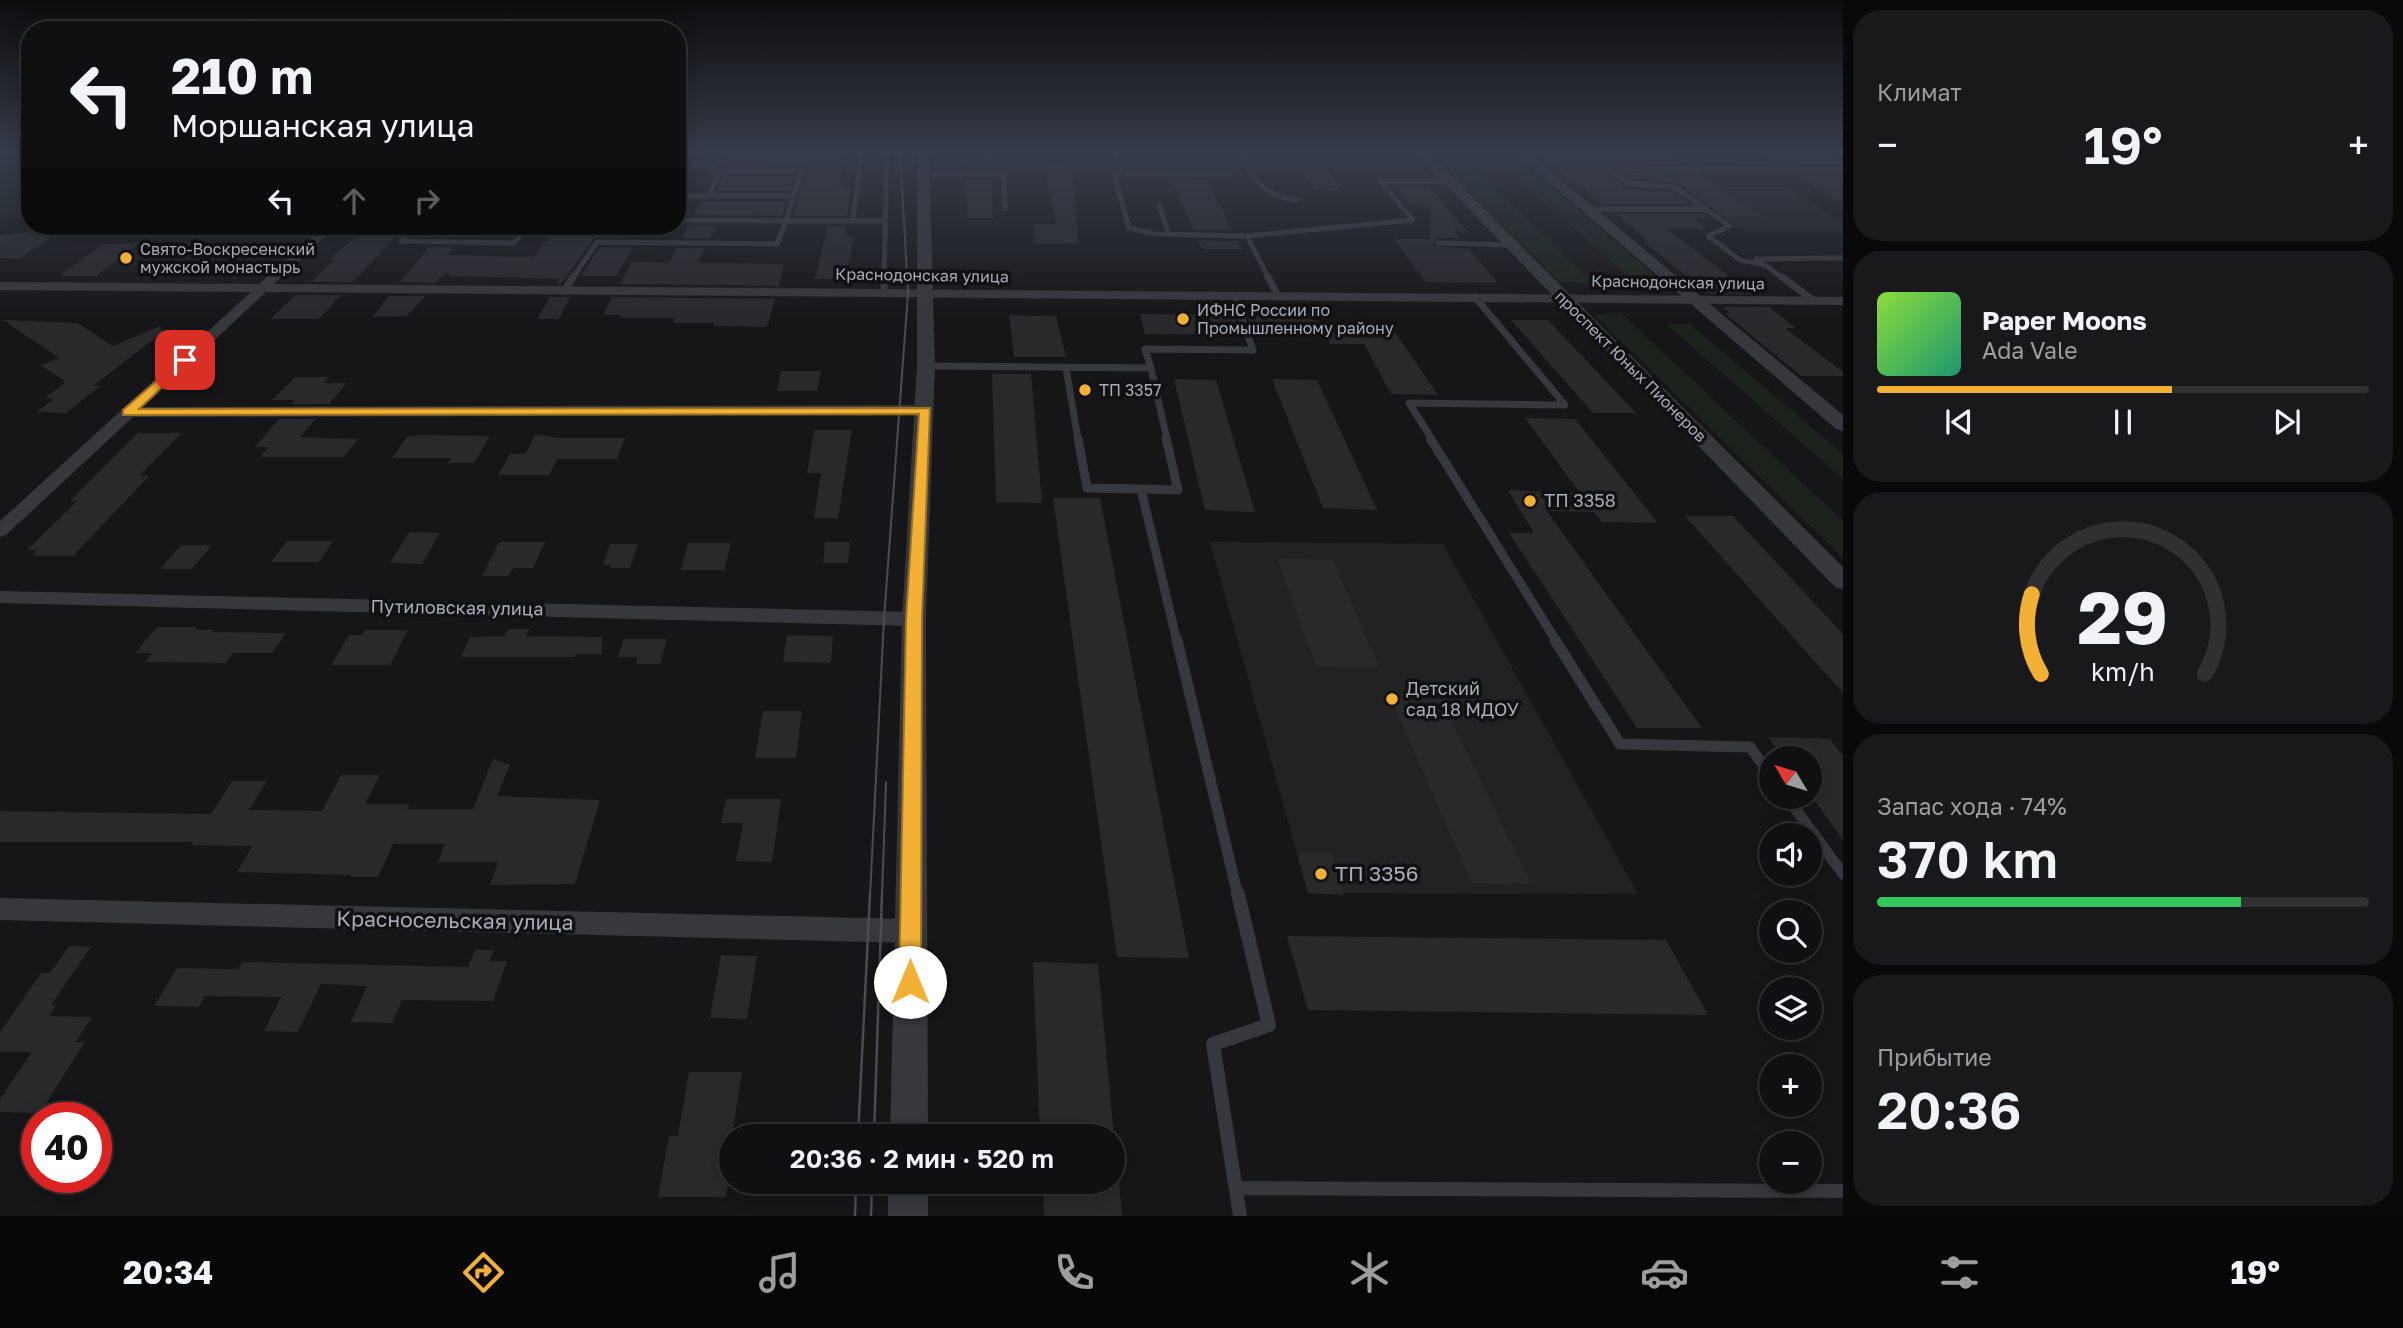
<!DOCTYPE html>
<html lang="ru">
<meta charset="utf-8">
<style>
body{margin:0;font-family:"Golos Text",sans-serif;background:#19191b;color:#f1f3f6;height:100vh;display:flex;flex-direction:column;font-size:26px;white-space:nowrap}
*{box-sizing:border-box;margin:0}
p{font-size:23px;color:#9c9d9f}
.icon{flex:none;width:38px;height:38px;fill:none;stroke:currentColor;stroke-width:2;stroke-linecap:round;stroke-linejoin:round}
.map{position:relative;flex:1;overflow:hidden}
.panel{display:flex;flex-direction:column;gap:10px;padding:10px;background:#09090a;width:560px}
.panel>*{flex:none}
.top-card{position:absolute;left:21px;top:21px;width:665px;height:214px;border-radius:28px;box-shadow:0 4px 18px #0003,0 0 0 2px #303032;background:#101012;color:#f1f3f6;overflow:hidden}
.needle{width:46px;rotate:308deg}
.buttons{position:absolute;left:1759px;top:746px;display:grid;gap:14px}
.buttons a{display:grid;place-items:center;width:63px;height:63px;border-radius:50%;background:#101012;box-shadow:0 4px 18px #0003,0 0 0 2px #303032;font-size:35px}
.speed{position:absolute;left:21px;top:1102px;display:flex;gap:14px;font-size:35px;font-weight:700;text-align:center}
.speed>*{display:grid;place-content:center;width:91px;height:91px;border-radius:50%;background:#101012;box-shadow:0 4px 18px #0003,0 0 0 2px #303032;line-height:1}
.speed .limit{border:10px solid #d22;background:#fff;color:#111}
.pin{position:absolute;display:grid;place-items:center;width:60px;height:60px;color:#fff;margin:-30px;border-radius:14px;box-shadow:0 4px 10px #0006}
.me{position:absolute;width:77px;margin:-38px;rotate:0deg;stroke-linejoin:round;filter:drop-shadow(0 0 5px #0008)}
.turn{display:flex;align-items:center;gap:24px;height:147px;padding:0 35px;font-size:32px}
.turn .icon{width:91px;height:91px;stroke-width:2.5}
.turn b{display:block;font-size:49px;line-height:60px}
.lanes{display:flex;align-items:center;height:66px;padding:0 35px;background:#0003;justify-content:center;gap:35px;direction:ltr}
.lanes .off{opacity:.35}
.big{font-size:52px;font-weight:600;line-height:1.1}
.panel .tile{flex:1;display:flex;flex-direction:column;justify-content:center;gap:10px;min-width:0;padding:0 24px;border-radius:28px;background:#19191b}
.panel .dial{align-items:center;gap:0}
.dial svg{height:182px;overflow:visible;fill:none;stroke:#303032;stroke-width:7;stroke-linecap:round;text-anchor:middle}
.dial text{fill:#f1f3f6;stroke:none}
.song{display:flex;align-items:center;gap:21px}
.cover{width:84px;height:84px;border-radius:10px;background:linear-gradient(135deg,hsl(90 70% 55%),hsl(160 70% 35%))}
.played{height:7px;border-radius:4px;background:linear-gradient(90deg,#f2b134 60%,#303032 60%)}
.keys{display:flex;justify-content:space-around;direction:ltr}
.heat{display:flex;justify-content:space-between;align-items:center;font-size:38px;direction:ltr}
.charge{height:10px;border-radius:5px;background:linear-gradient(90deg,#34c759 74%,#303032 0)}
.trip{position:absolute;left:719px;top:1124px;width:406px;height:70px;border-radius:35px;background:#101012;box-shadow:0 4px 18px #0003,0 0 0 2px #303032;font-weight:600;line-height:70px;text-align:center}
.menu{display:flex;height:112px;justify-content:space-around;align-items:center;background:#060607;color:#9c9d9f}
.menu .icon{width:49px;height:49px}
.menu .selected{color:#f2b134}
.menu b{font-size:32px;color:#f1f3f6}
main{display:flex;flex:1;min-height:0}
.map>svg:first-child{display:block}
.built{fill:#222225}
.green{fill:#1c231d}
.building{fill:#29292c}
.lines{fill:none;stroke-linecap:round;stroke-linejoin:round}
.service-far4{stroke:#37383d;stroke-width:5}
.service-far3{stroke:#37383d;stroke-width:7}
.service-far2{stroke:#37383d;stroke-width:9}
.service-far1{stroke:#37383d;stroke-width:11}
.service{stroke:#37383d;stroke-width:14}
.minor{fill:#37383d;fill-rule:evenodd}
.tertiary{fill:#37383d;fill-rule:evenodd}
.tram-far1{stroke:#4a4c52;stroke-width:2}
.tram{stroke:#4a4c52;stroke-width:2.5}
.route{fill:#f2b134;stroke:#9d7322;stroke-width:2}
.poi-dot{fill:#f2b134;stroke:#111113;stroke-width:2.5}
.labels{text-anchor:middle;stroke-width:7;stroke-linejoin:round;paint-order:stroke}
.far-poi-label{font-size:16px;fill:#a8adb8;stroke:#111113;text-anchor:start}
.far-street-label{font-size:16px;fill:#a8adb8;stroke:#111113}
.poi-label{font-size:18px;fill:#a8adb8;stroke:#111113;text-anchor:start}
.street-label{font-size:18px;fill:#a8adb8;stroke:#111113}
.near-poi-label{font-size:21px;fill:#a8adb8;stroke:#111113;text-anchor:start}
.near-street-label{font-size:21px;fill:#a8adb8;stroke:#111113}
</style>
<main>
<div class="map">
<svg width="1843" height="1216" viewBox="0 0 1843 1216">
<rect width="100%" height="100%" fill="#161618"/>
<!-- built -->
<path class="built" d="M1682 187H1787L1843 222V232H1745Z
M1210 542 1443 544 1638 894 1308 893Z"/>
<!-- green -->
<path class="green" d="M0 151H30V217H0Z
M1429 152H1458L1594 283 1560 282Z
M1495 158H1517L1669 288H1641Z
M1620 312 1843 521V558L1594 315Z
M1666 324H1690L1843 454V479Z"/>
<!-- building -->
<path class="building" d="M728 151H844L839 185 851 188 847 216H793L806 173 805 167 720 166Z
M1534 151H1665L1683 163H1608L1603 169 1625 188 1672 192 1689 204H1603Z
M1756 151H1823L1843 162V165L1779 164Z
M992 154V170L965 169V161Z
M1042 163H1065L1074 177 1078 244 1034 243 1033 224H1056L1048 182H1046Z
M1302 165H1326L1339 190 1314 189 1302 169H1304Z
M1624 173 1699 174 1764 218H1728L1676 182 1630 178Z
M1796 175H1843V203Z
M723 176H794L790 191H717Z
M965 180H992L993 218H968Z
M1172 181H1208L1232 230H1193Z
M1395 186H1428L1468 232 1454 231 1460 238H1436L1434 246 1469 249 1498 283 1426 282 1394 239H1430L1431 207 1412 206Z
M701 201H786L782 216 694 215Z
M1616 214H1704L1709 218H1691L1707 229H1667L1753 294 1707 293 1643 241H1649Z
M688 225 716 226 710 238H682Z
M368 226H405L353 282H311L335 259H330Z
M446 226H472L462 237 437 236Z
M560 226H646L640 237 594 238 561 284H557L560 279 451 276 446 272 436 283 400 282 429 247H454L447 255 534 257 554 228Z
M828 226H846L845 235 854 238 850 259 847 266H841L838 279H815Z
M26 232 56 235 19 259 0 258V235Z
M1198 240 1237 241 1242 249H1202Z
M139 243 96 276H59L104 244Z
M600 247 633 248 616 276H581Z
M676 248H705L697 263 784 264 779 286 620 284 632 262 669 263Z
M296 295H341L319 319H270Z
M389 296H425L407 316 372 317Z
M550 297H570L559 319H537Z
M612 297 775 299 768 324 765 327 713 326 714 323H673L675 318H619L621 315H603Z
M1723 307H1769L1796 328H1785L1843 372V376H1801L1724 313H1730Z
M1140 314 1234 315 1241 335 1145 334Z
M1009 315 1056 316 1066 357H1014Z
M1313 315 1325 337 1257 336H1254L1247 316Z
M3 320 77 323 113 346 160 326 163 332 93 386H100L66 413 36 412 54 399 45 398 66 382 40 365 59 358Z
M1511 320H1548L1636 413H1593Z
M1317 322H1388L1438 395 1391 394 1364 344H1330Z
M781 371H821L817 391H777Z
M992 374H1031L1042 503 996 502Z
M295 377H329L324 383H347L329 404H292L295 400H272Z
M1174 379 1216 380 1255 512 1205 510Z
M1272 379 1317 380 1377 510 1323 508Z
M1525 418 1575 419 1658 523 1602 522 1594 512 1547 511 1702 728H1637L1509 533H1534L1508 490 1580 493Z
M279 419H316L300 437 358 439 344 457H260L268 447H255Z
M814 430H852L838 518H814L821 473H807Z
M138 433H182L139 476H149L73 556H32L37 550H27L77 501H70Z
M536 434 557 438H625L617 459H557L549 475H498L510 454H525Z
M419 435 490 436 474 463H448L451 458H392L407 437Z
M1053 498H1100L1189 958 1117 957Z
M1685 516H1733L1843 634V693Z
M409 532 440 533 422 564 390 563Z
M287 541H333L319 562H271Z
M499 542H545L533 568H513L509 576H482Z
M825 542H850L848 563H823Z
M688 543H731L724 570H681Z
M610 544H638L630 568H610L611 565H603Z
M181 545H212L192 569H160Z
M1277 559 1333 560 1379 667 1316 666Z
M157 627H197L195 630H214L213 632 286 633 272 653H233L226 663 145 662 152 653H135Z
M508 629H529L526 636 602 637V654H576L575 657H461L470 637 505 636Z
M365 630H408L390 665H331L349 635H362Z
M787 635 833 636 831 663 783 662Z
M624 639H667L660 664H636L637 657H618Z
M1391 699H1441L1531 884 1472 883Z
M763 711H802L796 758H755Z
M1768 737 1830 739 1843 756V840L1810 794V758H1783Z
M493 759 510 765 497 796 600 800 575 884 490 885 498 862H438L445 844H393L378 877H351L352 875 237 872 252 846 191 845 193 842H0V811L211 814 232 781H267L249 810 322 811 341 775H380L365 804H410L407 809H473Z
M726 799H781L772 862 736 861 743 823H721Z
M1297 853 1333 854 1344 895 1308 893Z
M1287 936 1666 940 1708 1015 1308 1010Z
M69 946 91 947 51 1005H56L50 1016 92 1017 76 1042H85L40 1113 0 1112V1099L32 1052H0V1032L41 973H50Z
M475 950H494L490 961H507L493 1001 402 1000 392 1023 351 1022 367 986 321 984 298 1032 264 1031 281 997 205 996 199 1007 154 1006 177 968 238 969 242 962 468 967Z
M721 955 757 956 747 1019 710 1018Z
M1033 962 1098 964 1114 1136H1040Z
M689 1072H742L732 1136V1183H728L726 1197H658L669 1136H678Z
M1043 1181H1119L1122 1216H1044Z"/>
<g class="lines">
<!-- service-far4 -->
<path class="service-far4" d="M702 151 694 165 720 171H801L786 221H885
M1113 151 1121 168 1114 175 1129 228 1155 234 1247 236
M1240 151C1256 181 1261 196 1297 200
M1608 168 1628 183 1674 187 1730 226 1708 236 1740 260 1765 265 1784 279
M1609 168 1843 170
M720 171 709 196H793
M924 174 1004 175 1005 209
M1114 174 1230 175
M677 196H709
M1159 205 1169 235
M1588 209H1704
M853 221 861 151
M416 226 401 241 514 243 528 226
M1438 243 1511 245
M1756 259 1843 258
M572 279 597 242 777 244 786 221 677 220
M884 279 887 151
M1269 279 1247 236 1413 220 1380 181H1449"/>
<!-- service-far3 -->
<path class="service-far3" d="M1268 277 1278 296
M1782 277 1813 300
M564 291 573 277
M884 292V277
M926 366 1151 368 1145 349 1253 350 1233 295
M1066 368 1078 439
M1151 368 1167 439
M1432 439 1409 403 1565 405 1475 297"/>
<!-- service-far2 -->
<path class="service-far2" d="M1078 438 1087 488 1141 489 1177 642
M1430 438 1557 642
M1141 489 1178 490 1166 438"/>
<!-- service-far1 -->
<path class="service-far1" d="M1177 640 1238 896
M1555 640 1620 744 1750 747 1771 776
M1786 796 1843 874"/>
<!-- service -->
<path class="service" d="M1238 894 1269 1025 1213 1044 1240 1216
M1236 1188 1843 1191"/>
<!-- minor -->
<path class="minor" d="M324 226H336L274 284 1843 297V305L266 292 143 407 925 405 933 410 925 415 133 417 6 535 0 537V521L251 292 0 290V282L259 284Z
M0 591 914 612 921 614 924 619 921 624 914 626 0 603Z
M0 898 910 919 919 923 923 931 919 939 910 943 0 920Z"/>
<!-- tertiary -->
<path class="tertiary" d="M917 151H929L935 366 926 619 928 1136H890L902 619 917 366Z
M1413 151H1426L1843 567V589L1835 587Z
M1513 151H1526L1843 415V431L1836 429Z
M888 1181H928V1216H888Z"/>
<!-- tram-far1 -->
<path class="tram-far1" d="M870 896 884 619 908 293 900 151
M882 896 886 782"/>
<!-- tram -->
<path class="tram" d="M858 1136 870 894
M874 1136 882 894
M855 1216 856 1181
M871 1216 872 1181"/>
</g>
<!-- sky -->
<linearGradient id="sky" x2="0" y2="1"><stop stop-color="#0c0c0d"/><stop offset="0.47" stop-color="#363c48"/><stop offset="1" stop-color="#363c48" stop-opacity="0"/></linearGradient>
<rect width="1843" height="321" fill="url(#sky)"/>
<!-- route -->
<path class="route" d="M185 356 189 357V362L139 409 930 408 922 619 921 982 918 990 910 993 902 990 899 982 906 619 919 414 123 415V410Z"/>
<!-- markers -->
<g class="poi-dot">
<circle cx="126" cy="258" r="7"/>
<circle cx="1183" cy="319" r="7"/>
<circle cx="1085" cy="390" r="7"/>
<circle cx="1530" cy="501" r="7"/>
<circle cx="1392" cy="699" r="7"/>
<circle cx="1321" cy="874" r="7"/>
</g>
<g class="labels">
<!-- far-poi labels -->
<g class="far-poi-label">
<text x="140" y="255">Свято-Воскресенский<tspan x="140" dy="18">мужской монастырь</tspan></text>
<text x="1197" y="316">ИФНС России по<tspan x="1197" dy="18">Промышленному району</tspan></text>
<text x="1099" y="396">ТП 3357</text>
</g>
<!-- far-street labels -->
<g class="far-street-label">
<text transform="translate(922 275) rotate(1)" y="6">Краснодонская улица</text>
<text transform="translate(1678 282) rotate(1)" y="6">Краснодонская улица</text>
<text transform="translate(1631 366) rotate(45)" y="6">проспект Юных Пионеров</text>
</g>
<!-- poi labels -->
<g class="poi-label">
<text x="1544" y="507">ТП 3358</text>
<text x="1406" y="695">Детский<tspan x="1406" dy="21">сад 18 МДОУ</tspan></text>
</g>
<!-- street labels -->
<g class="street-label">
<text transform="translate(457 608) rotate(1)" y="6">Путиловская улица</text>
</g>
<!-- near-poi labels -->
<g class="near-poi-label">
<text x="1335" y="881">ТП 3356</text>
</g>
<!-- near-street labels -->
<g class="near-street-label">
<text transform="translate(455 921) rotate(1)" y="7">Красносельская улица</text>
</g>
</g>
</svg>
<div class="buttons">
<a><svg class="needle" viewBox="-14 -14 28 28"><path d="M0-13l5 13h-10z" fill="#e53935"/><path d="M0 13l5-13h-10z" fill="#9c9d9f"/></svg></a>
<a><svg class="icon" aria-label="sound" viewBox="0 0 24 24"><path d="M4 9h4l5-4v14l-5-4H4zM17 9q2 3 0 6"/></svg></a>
<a><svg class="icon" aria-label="search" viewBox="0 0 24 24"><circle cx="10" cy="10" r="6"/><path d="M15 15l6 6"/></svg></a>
<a><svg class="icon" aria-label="layers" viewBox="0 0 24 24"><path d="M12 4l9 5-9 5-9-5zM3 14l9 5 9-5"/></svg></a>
<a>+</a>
<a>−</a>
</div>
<div class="speed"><div class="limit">40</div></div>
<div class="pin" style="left:185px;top:360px;background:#d93025"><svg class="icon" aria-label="arrive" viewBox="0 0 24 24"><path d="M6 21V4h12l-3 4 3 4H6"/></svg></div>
<svg class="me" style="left:910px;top:982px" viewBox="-20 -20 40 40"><circle r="19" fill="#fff"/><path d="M0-13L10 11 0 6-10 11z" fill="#f2b134"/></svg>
<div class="trip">20:36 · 2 мин · 520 m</div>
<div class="top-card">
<div class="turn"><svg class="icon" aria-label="left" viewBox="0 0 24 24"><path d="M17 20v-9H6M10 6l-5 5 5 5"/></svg><div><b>210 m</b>Моршанская улица</div></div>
<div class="lanes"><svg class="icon" aria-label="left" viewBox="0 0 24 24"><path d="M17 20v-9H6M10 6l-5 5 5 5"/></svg><svg class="icon off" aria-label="ahead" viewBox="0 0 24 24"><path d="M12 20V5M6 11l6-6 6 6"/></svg><svg class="icon off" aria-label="right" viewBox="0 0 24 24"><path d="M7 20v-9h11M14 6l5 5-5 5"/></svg></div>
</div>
</div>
<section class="panel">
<div class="tile"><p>Климат</p>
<div class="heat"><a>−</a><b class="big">19°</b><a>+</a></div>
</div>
<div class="tile">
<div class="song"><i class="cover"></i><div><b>Paper Moons</b><p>Ada Vale</p></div></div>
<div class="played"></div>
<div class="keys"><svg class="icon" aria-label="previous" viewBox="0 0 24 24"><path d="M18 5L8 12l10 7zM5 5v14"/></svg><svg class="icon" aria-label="pause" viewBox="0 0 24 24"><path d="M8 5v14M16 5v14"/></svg><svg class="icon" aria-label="next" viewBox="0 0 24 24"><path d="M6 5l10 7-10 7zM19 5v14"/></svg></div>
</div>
<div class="tile dial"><svg viewBox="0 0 100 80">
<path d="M14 69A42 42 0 1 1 86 69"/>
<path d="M14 69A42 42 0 0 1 10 34" stroke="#f2b134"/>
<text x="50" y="56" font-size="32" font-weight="700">29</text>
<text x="50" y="72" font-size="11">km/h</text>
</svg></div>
<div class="tile"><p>Запас хода · 74%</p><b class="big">370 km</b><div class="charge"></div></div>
<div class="tile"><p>Прибытие</p><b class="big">20:36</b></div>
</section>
</main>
<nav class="menu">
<b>20:34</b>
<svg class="icon selected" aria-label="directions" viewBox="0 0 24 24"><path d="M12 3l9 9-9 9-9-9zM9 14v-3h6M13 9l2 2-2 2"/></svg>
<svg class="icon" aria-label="music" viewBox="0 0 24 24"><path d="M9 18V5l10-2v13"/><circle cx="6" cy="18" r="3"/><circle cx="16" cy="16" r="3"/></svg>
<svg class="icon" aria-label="phone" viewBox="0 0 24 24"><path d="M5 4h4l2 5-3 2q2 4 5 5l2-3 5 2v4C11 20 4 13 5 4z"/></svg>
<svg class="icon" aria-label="climate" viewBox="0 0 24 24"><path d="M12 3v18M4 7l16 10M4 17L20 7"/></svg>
<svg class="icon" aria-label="car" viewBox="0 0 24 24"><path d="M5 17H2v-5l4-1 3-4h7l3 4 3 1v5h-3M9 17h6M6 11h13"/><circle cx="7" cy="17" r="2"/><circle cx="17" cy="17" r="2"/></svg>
<svg class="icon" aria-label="filters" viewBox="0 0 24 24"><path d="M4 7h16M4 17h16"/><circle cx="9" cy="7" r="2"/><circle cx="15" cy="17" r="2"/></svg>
<b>19°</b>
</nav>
